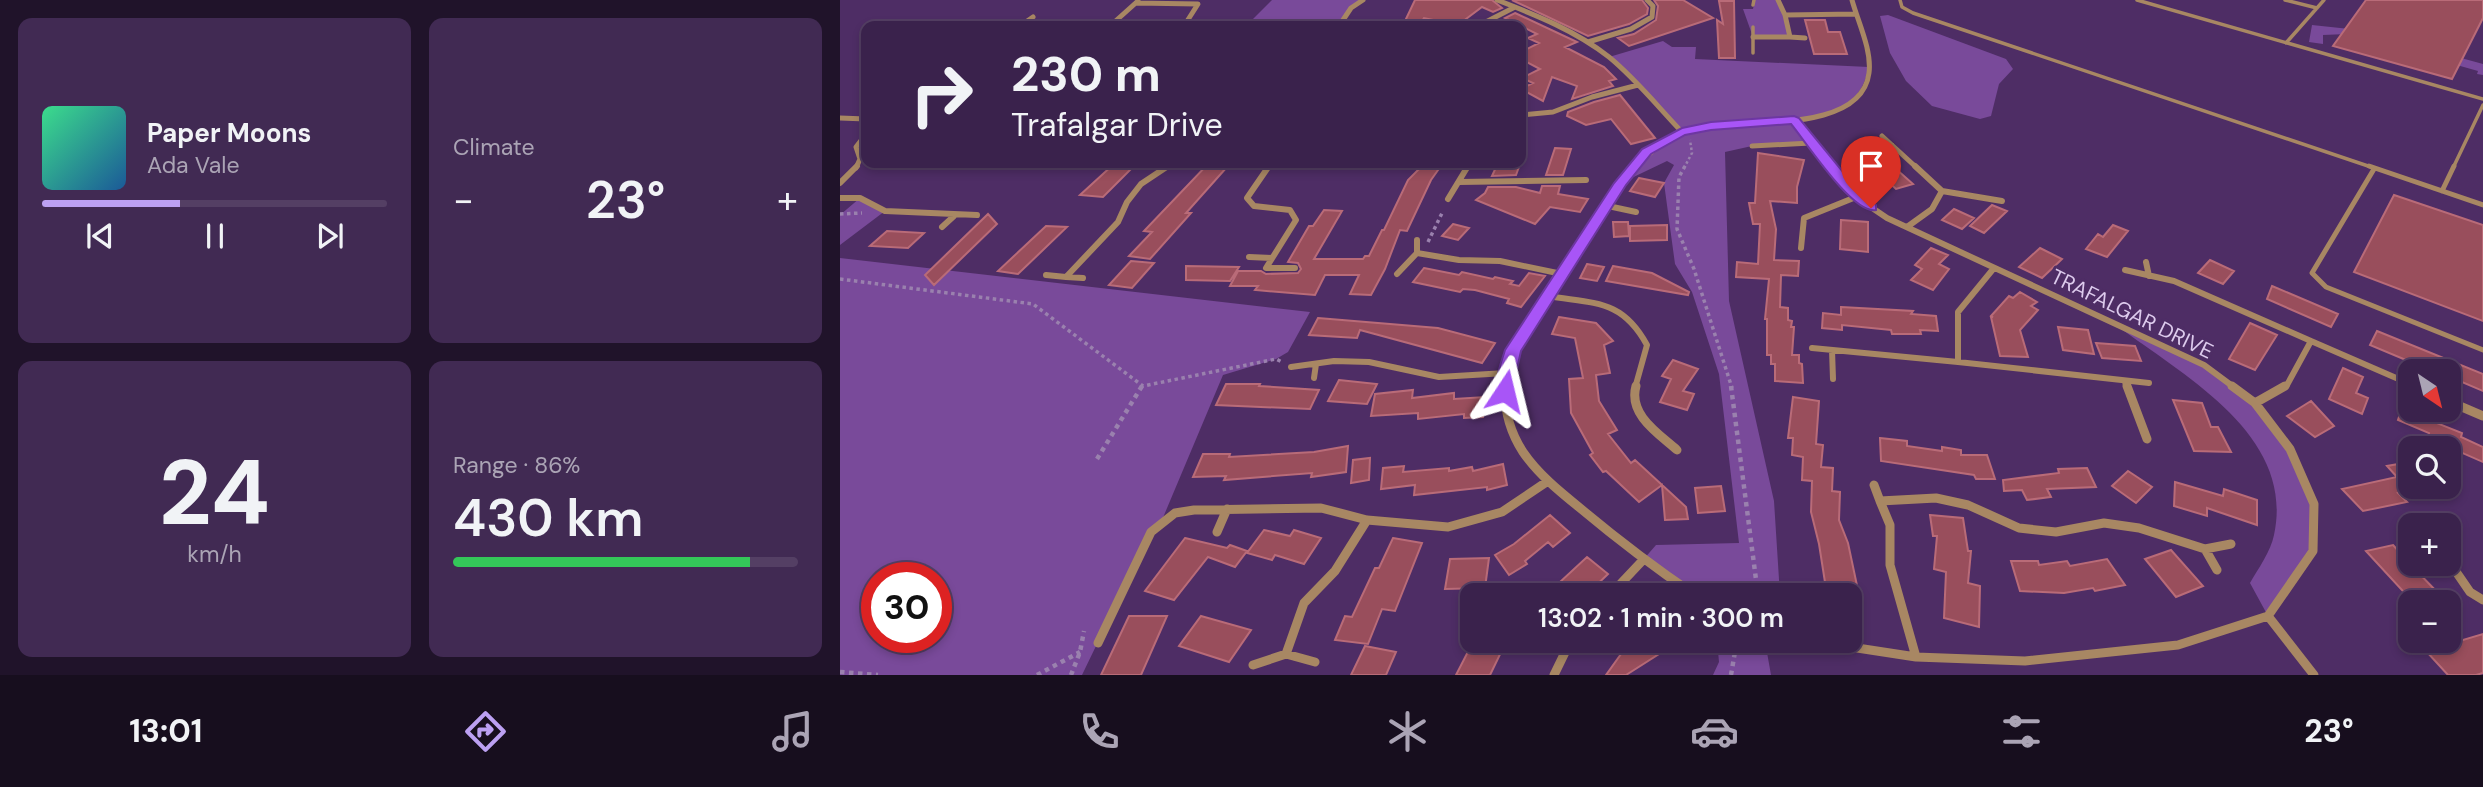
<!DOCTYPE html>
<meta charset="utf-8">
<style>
body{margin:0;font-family:"DM Sans",sans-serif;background:#412a53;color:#f1f3f6;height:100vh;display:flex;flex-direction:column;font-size:26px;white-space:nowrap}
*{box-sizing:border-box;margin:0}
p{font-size:23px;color:#aba4b5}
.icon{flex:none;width:38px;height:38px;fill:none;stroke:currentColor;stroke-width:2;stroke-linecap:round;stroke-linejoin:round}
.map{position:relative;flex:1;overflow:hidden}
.panel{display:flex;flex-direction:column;gap:18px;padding:18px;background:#20132a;width:840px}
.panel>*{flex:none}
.banner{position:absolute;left:21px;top:21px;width:665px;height:147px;border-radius:14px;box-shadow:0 4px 10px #0003,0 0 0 2px #543f64;background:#3a224c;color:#f1f3f6;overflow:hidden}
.needle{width:46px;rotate:145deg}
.buttons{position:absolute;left:1558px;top:359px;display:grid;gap:14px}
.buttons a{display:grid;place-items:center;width:63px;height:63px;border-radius:14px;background:#3a224c;box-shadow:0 4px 10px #0003,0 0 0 2px #543f64;font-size:35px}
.speed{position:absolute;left:21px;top:562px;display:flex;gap:14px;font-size:35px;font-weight:700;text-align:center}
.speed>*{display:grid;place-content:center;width:91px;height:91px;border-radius:50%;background:#3a224c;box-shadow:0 4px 10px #0003,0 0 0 2px #543f64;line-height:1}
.speed .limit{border:10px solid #d22;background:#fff;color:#111}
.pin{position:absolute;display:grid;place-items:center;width:60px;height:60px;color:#fff;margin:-72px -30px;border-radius:50% 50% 50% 0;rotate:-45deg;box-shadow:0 0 7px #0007}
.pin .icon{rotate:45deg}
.me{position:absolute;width:77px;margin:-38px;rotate:10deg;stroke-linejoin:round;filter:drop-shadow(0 0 5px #0008)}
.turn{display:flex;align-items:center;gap:24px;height:147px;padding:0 35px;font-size:32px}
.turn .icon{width:91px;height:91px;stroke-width:2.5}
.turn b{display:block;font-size:49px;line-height:60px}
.big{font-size:52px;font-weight:600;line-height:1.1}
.panel .card{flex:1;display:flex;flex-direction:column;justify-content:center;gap:10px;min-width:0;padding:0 24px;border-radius:14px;background:#412a53}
.panel .dial{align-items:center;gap:0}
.dial b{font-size:91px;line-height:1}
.song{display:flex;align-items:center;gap:21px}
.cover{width:84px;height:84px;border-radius:10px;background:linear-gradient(135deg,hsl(150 70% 55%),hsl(210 70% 35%))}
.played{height:7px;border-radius:4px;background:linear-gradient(90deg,#bca0f2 40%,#543f64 40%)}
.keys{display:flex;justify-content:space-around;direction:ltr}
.heat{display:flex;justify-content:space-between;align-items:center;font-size:38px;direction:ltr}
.charge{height:10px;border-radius:5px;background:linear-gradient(90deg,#34c759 86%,#543f64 0)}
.panel .tiles{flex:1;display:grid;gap:18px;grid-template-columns:repeat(2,1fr)}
.trip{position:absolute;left:620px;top:583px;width:402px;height:70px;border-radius:14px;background:#3a224c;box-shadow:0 4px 10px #0003,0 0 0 2px #543f64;font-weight:600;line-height:70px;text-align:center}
.menu{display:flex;height:112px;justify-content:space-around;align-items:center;background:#170e1e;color:#aba4b5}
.menu .icon{width:49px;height:49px}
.menu .active{color:#bca0f2}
.menu b{font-size:32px;color:#f1f3f6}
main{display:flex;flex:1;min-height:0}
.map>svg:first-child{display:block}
.green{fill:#794a9a;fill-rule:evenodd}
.building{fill:#994e5c;stroke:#b96b78;stroke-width:2}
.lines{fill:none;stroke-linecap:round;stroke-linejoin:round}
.path-far2{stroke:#9a81ae;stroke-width:2.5;stroke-dasharray:2.5 2.5;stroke-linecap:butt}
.path-far1{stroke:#9a81ae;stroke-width:3.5;stroke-dasharray:3.5 3.5;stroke-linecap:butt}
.path{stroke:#9a81ae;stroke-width:4.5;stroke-dasharray:4.5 4.5;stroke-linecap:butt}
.service-far1{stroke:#a88763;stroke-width:3.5}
.service{stroke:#a88763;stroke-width:5}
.minor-far2{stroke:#a88763;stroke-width:5}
.minor-far1{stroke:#a88763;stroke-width:6}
.minor{stroke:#a88763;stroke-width:9}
.route{fill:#a855f7;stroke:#6d37a1;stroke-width:2}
.labels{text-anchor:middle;stroke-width:6;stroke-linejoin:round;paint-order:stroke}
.street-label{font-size:21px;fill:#ddcbed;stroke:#4e2d65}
</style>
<main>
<section class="panel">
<div class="tiles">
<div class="card">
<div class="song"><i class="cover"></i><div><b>Paper Moons</b><p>Ada Vale</p></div></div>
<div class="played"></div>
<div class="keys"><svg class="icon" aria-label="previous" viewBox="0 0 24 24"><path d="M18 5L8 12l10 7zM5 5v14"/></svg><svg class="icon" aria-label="pause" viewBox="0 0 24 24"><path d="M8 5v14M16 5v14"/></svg><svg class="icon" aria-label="next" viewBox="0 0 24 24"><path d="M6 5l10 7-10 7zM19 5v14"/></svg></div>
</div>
<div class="card"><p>Climate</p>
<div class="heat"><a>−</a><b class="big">23°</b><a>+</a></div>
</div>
<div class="card dial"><b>24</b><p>km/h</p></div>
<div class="card"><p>Range · 86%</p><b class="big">430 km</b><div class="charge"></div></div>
</div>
</section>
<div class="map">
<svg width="1643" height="675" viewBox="0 0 1643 675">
<rect width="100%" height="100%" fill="#4e2d65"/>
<!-- green -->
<path class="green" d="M432 0H523L511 8 499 26H406Z
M915 0H938L950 37H913L903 9H913Z
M1048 15 1166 59 1173 69 1159 84 1151 116 1140 119 1092 106 1066 81 1050 53 1040 16Z
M1472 25 1519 30 1643 64V75L1637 74 1638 71 1507 34 1483 35V44L1469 42Z
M823 41 832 47H856L855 59 1029 67C1019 110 994 112 955 120L971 143 912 146 885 152 889 301 934 501 940 595H855L803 560 816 545 899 543 879 374 852 292 835 264 824 183 834 165 827 161 781 183 807 151 841 132 769 57Z
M20 198 45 211 0 245V215Z
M0 258 470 312 448 352 436 359 383 375 322 520 311 532 242 675H0ZM37 578H96V637H37Z
M1272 322C1355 361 1424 387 1462 477 1472 499 1478 524 1473 550 1470 563 1437 602 1428 616L1410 583C1418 569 1431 551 1434 535 1456 433 1340 374 1272 322Z
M877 641H925L931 675H873L879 662Z"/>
<!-- building -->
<path class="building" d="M575 0H652L662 8 653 12 642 7 618 25 584 18 582 21H565Z
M672 0H802L808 8 807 14 789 24 748 36Z
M814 0H843L873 18 789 46 778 38 794 34 816 20 818 6Z
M1526 0H1643V18L1612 79 1493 46Z
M879 1H894L895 58H879L877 20 883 24Z
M675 13 737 42 725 47 764 67 776 79 769 81 773 86 732 99 737 86 712 77 703 101 681 89 693 83 682 78 700 69 681 59V52L699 43 688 38 697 34 665 18Z
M965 20H985L988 32H1000L1007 54H974Z
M780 95 815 138 791 144 771 119 746 125 727 116 728 112 754 102Z
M715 148 731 149 723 175H706Z
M918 153 964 160 957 187V203L930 201 936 229 934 260 959 261 958 276 941 275 940 307 948 308V320L952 321 951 327H954L952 355H959V363L962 364 963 383 935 381V364H931V355H927V319H925L929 279 896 277 897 262 918 264 920 224H913L909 203H915Z
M1047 161 1073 184 1056 189 1031 166Z
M275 163H297L263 197 240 195Z
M585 163H603L591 180 567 231 560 230 545 269 531 295 510 294 519 275H485L475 295 415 290 418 286H390L398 271H421L426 274 458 273 461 269 458 263 448 262 469 226H473L484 210 502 211 474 259H523L525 256H529L542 230H544L568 180Z
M658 163H667L680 164 676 175 652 176Z
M367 165 387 167 346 213H351L310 259 289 256 312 232 304 231Z
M799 178 824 183 815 197 790 191Z
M702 186H720L718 194 748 199 740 212 710 207 695 224 636 200 645 193 648 187H676L700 193Z
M1554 195 1643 225V321L1514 272Z
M1152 205 1167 211 1144 233 1130 226Z
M1114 209 1134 218 1122 229 1102 220Z
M148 214 157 224 94 285 85 275Z
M1001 220 1028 222V252L1000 249Z
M773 222H788L789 236 774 237Z
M613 224 629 228 618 240 602 236Z
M827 225V240L790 241V226Z
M1273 225 1288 231 1267 257 1246 249 1258 234 1263 237Z
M206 226 227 227 178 274 158 271Z
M47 231 84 233 68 248 30 246Z
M1091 248 1108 255 1099 264 1109 269 1093 290 1071 280 1082 269 1075 265Z
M1200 248 1222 259 1202 278 1179 267Z
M1370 260 1394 271 1383 284 1358 273Z
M291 261 314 263 292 288 269 285Z
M747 264 764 267 757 281 740 278Z
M346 266 399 267 390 281 346 280Z
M773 266 812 273 849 292 848 295 766 281Z
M584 268 619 275 622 272 653 279 655 277 673 281 670 284 679 286 689 273 705 276 681 307 667 303 669 299 635 290 623 289 620 292 573 282Z
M1432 286 1498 314 1491 327 1427 299Z
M1180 292 1197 302 1191 306 1198 310 1180 330 1188 357 1160 356 1151 317H1153L1151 316 1169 296 1173 298Z
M1001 307 1073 311 1071 314 1096 316 1098 331 1080 330 1081 334H1052L1051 330 1002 325V330L982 328 983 313 1001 315Z
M719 317 756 323 773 341 764 345 770 373 756 375 759 401 777 430 768 434 791 463 795 460 846 507 848 519 825 520 822 485 799 502 766 471 763 472 750 455 753 453 731 413 729 379 743 378 735 338 712 334Z
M478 318 598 328 655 343 642 363 520 330 517 338 469 335Z
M1410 323 1437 335 1415 370 1389 359Z
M1218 327 1248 330 1254 354 1223 350Z
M1537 331 1643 374V391L1608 376V371H1592L1530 345Z
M1256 343 1295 346 1301 361 1262 358Z
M833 360 858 369 843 391 854 394 847 410 820 402 831 379 822 376Z
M1503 368 1523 377 1516 393 1528 398 1522 414 1489 399Z
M499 380 537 384 527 404 488 401Z
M386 384H420L419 386 479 390 470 409 376 405Z
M573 390 572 398 614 393V399L645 397 643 417 624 418V414L578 419V413L531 416 535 394Z
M953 397 979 401 976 444 983 445 981 467 993 468 992 491 1000 492 999 520 1008 543 1019 595H987L979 544 971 512 972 481 962 480 963 457 952 455 953 438H948Z
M1333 400 1362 403 1371 427H1378L1391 452 1354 451Z
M1471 401 1494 426 1475 437 1447 416Z
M1563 405 1595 418 1594 422 1622 433 1621 437 1643 447V462L1588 438 1589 433 1558 420Z
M1040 438 1067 441V446L1102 451V447L1121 450V455H1147L1155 479H1136L1134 475 1041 461Z
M508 446 506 472 471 477 472 473 384 480 386 476 353 477 363 454H390L389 457 474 452Z
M530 458 529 480 511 483 513 460Z
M1570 462V490L1558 493 1567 502 1523 511 1502 489 1557 477 1547 466Z
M663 464 667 485 647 490V487L574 495 575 485 541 489 543 468 564 466 563 472 609 468V471L632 467 633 471Z
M1247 468 1256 487 1207 489 1211 497 1187 500 1182 490 1164 491 1163 480 1219 473 1218 469Z
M1288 471 1312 487 1296 503 1272 486Z
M1335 482 1383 496 1384 489 1417 500V525L1367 508V516L1334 506Z
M881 486 885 511 858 513 855 488Z
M710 515 730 533 713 547 708 542 685 561 687 564 669 575 655 555 674 544Z
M1090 515 1123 518 1128 551H1131L1128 583 1140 586 1139 627 1104 618 1106 572 1094 569 1097 536H1093Z
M424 530 450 536 454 530 481 538 464 564 435 555 432 560 407 553Z
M345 538 387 548 390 545 407 551 395 567 368 557 334 600 305 591Z
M553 538 582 543 555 611 542 609 528 644 495 640 505 616 512 617 535 568H539Z
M1553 545 1570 564 1599 594 1572 601 1526 551Z
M1331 550 1363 586 1336 597 1305 559Z
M747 557 768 574 746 595H706Z
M649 558 645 588 605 589 610 559Z
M1267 559 1285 585 1255 591 1253 588 1224 593 1180 591 1171 561H1198L1199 565 1227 561 1230 566Z
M289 616H327L301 675H261Z
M361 616 411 630 389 662 339 646Z
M1643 634V673L1636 675H1608L1586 651Z
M634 640H667L650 675H616Z
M772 640H841L786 675H766L781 654Z
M525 646 556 652 546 675H511Z"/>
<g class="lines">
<!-- path-far2 -->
<path class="path-far2" d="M844 168 852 153 850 140"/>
<!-- path-far1 -->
<path class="path-far1" d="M845 166 839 177 837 229 854 269 892 388
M0 214 22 213
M588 242 603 211
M0 279 193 304 303 386 436 359 442 362"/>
<!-- path -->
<path class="path" d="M891 386 918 595
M257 459 302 386
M0 672 38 675
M197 675 240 652
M231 675 240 652 244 631
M891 675 897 640"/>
<!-- service-far1 -->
<path class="service-far1" d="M1060 0 1062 7 1073 13 1534 168
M1297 0 1643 99
M1445 0 1477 8
M913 5 914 0
M913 27V53
M1446 43 1484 0
M1613 168 1643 105"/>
<!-- service -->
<path class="service" d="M1529 166 1643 205
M1534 169 1472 273 1486 287 1643 350
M1602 191 1614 166"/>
<!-- minor-far2 -->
<path class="minor-far2" d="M657 0C696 15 736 31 769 57 796 79 818 107 842 132
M938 0 945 15 1016 14
M296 3 358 4 344 26
M193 17 183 24 229 26
M270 26 298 1
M499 26 511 8 523 0
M638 26 675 7
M913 37H950L945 15
M950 37 965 38
M748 42 791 29 812 17 813 6 807 0
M681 115 713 112 752 97 798 85
M0 118 26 119
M954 120 993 168
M1042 136 1077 168
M912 146 971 143
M1037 148 1052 145
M16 168 20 159 16 147 26 134
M325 168 333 163
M427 168 431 163
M627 168 630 163
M794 168C812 150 831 135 856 128 898 118 1021 136 1029 73 1032 50 1018 22 1012 0"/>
<!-- minor-far1 -->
<path class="minor-far1" d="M429 166 407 198 414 206 450 210 456 220 426 268H455
M991 166 1016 197 1047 218 1364 365 1395 388
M619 182 746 180
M0 183 17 166
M1102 191 1162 201
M0 198H20L45 211 137 215
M608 199 628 166
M768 206 796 212
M102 227 114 216
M1067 227 1092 209 1102 191 1075 166
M577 240V253
M961 248 964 218 1016 197
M409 257 432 258
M1306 262 1309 276
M1154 268 1118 312V362L1309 383
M1285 270 1334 281 1471 341
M557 274 577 253 619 260 660 261 722 274
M206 275 226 277 278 222 287 202 301 184 328 166
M226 277 243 278
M708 296C755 304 782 299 807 345L795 388
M972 348 1118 362
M992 350 993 379
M451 367 494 361 529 362 599 377 666 373
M474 378 476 364
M1285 382 1287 388
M665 388C667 335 713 289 740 247 758 220 774 191 795 166
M1442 388 1447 385 1471 341 1570 384"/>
<!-- minor -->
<path class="minor" d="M665 386C664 409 670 432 683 452 698 474 719 491 740 508 777 539 815 568 855 595
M796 386C788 415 819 434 837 450
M1287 386 1307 439
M1608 401 1643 416
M1415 403 1445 386
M1034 485 1040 501
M377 532 387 509
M1365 549 1377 570
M1608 560 1630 592 1643 600
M770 595 803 560
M1428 616 1474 675
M965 640 1076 657 1185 661 1338 645 1428 616 1473 551 1474 504 1450 449 1415 403 1392 386
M258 643 311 532 335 513 354 510 481 508 527 520 608 527 662 512 708 481
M1076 657 1050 565V525L1040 501 1096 498 1128 505 1179 528 1216 532 1264 523 1299 528 1365 549 1391 544
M475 662 446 654 464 603 495 571 527 520
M413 665 446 654
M714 675 731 640"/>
</g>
<!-- route -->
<path class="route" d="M954 116 959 118 1021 194 1036 205V210C1013 215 966 142 951 124L871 130 845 135 811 154 786 185 681 351 671 396H659C653 381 661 364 665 350L774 183 802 149 842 128 871 122Z"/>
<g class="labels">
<!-- street labels -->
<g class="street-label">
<text transform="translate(1292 314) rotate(26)" y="7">TRAFALGAR DRIVE</text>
</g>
</g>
</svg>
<div class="buttons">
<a><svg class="needle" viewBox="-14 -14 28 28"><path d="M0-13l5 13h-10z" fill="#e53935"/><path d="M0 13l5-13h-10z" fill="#aba4b5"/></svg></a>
<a><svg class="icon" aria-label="search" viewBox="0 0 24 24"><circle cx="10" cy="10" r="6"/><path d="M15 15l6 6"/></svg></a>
<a>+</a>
<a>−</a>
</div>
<div class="speed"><div class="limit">30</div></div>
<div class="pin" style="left:1031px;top:208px;background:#d93025"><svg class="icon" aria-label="arrive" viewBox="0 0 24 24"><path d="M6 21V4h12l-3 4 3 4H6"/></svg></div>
<svg class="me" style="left:665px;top:391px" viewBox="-20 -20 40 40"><path d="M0-17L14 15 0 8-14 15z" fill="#a855f7" stroke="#fff" stroke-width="4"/></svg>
<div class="trip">13:02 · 1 min · 300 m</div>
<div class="banner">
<div class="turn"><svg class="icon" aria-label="right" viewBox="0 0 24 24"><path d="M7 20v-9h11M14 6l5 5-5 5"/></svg><div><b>230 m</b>Trafalgar Drive</div></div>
</div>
</div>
</main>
<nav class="menu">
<b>13:01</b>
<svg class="icon active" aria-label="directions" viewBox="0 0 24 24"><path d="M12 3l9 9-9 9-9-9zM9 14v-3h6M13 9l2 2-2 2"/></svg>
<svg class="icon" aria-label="music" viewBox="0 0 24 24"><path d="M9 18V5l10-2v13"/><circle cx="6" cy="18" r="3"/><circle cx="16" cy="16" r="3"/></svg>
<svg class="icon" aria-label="phone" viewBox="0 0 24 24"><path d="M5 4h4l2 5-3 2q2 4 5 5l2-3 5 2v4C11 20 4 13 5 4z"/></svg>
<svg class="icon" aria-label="climate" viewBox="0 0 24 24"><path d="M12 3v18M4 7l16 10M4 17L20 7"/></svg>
<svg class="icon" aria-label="car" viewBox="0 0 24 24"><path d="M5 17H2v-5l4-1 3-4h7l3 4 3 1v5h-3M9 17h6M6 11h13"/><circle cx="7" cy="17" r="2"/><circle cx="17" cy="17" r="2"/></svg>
<svg class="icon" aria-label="filters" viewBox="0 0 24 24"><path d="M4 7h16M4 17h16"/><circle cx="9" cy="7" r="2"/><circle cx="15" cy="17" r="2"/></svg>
<b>23°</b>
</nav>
